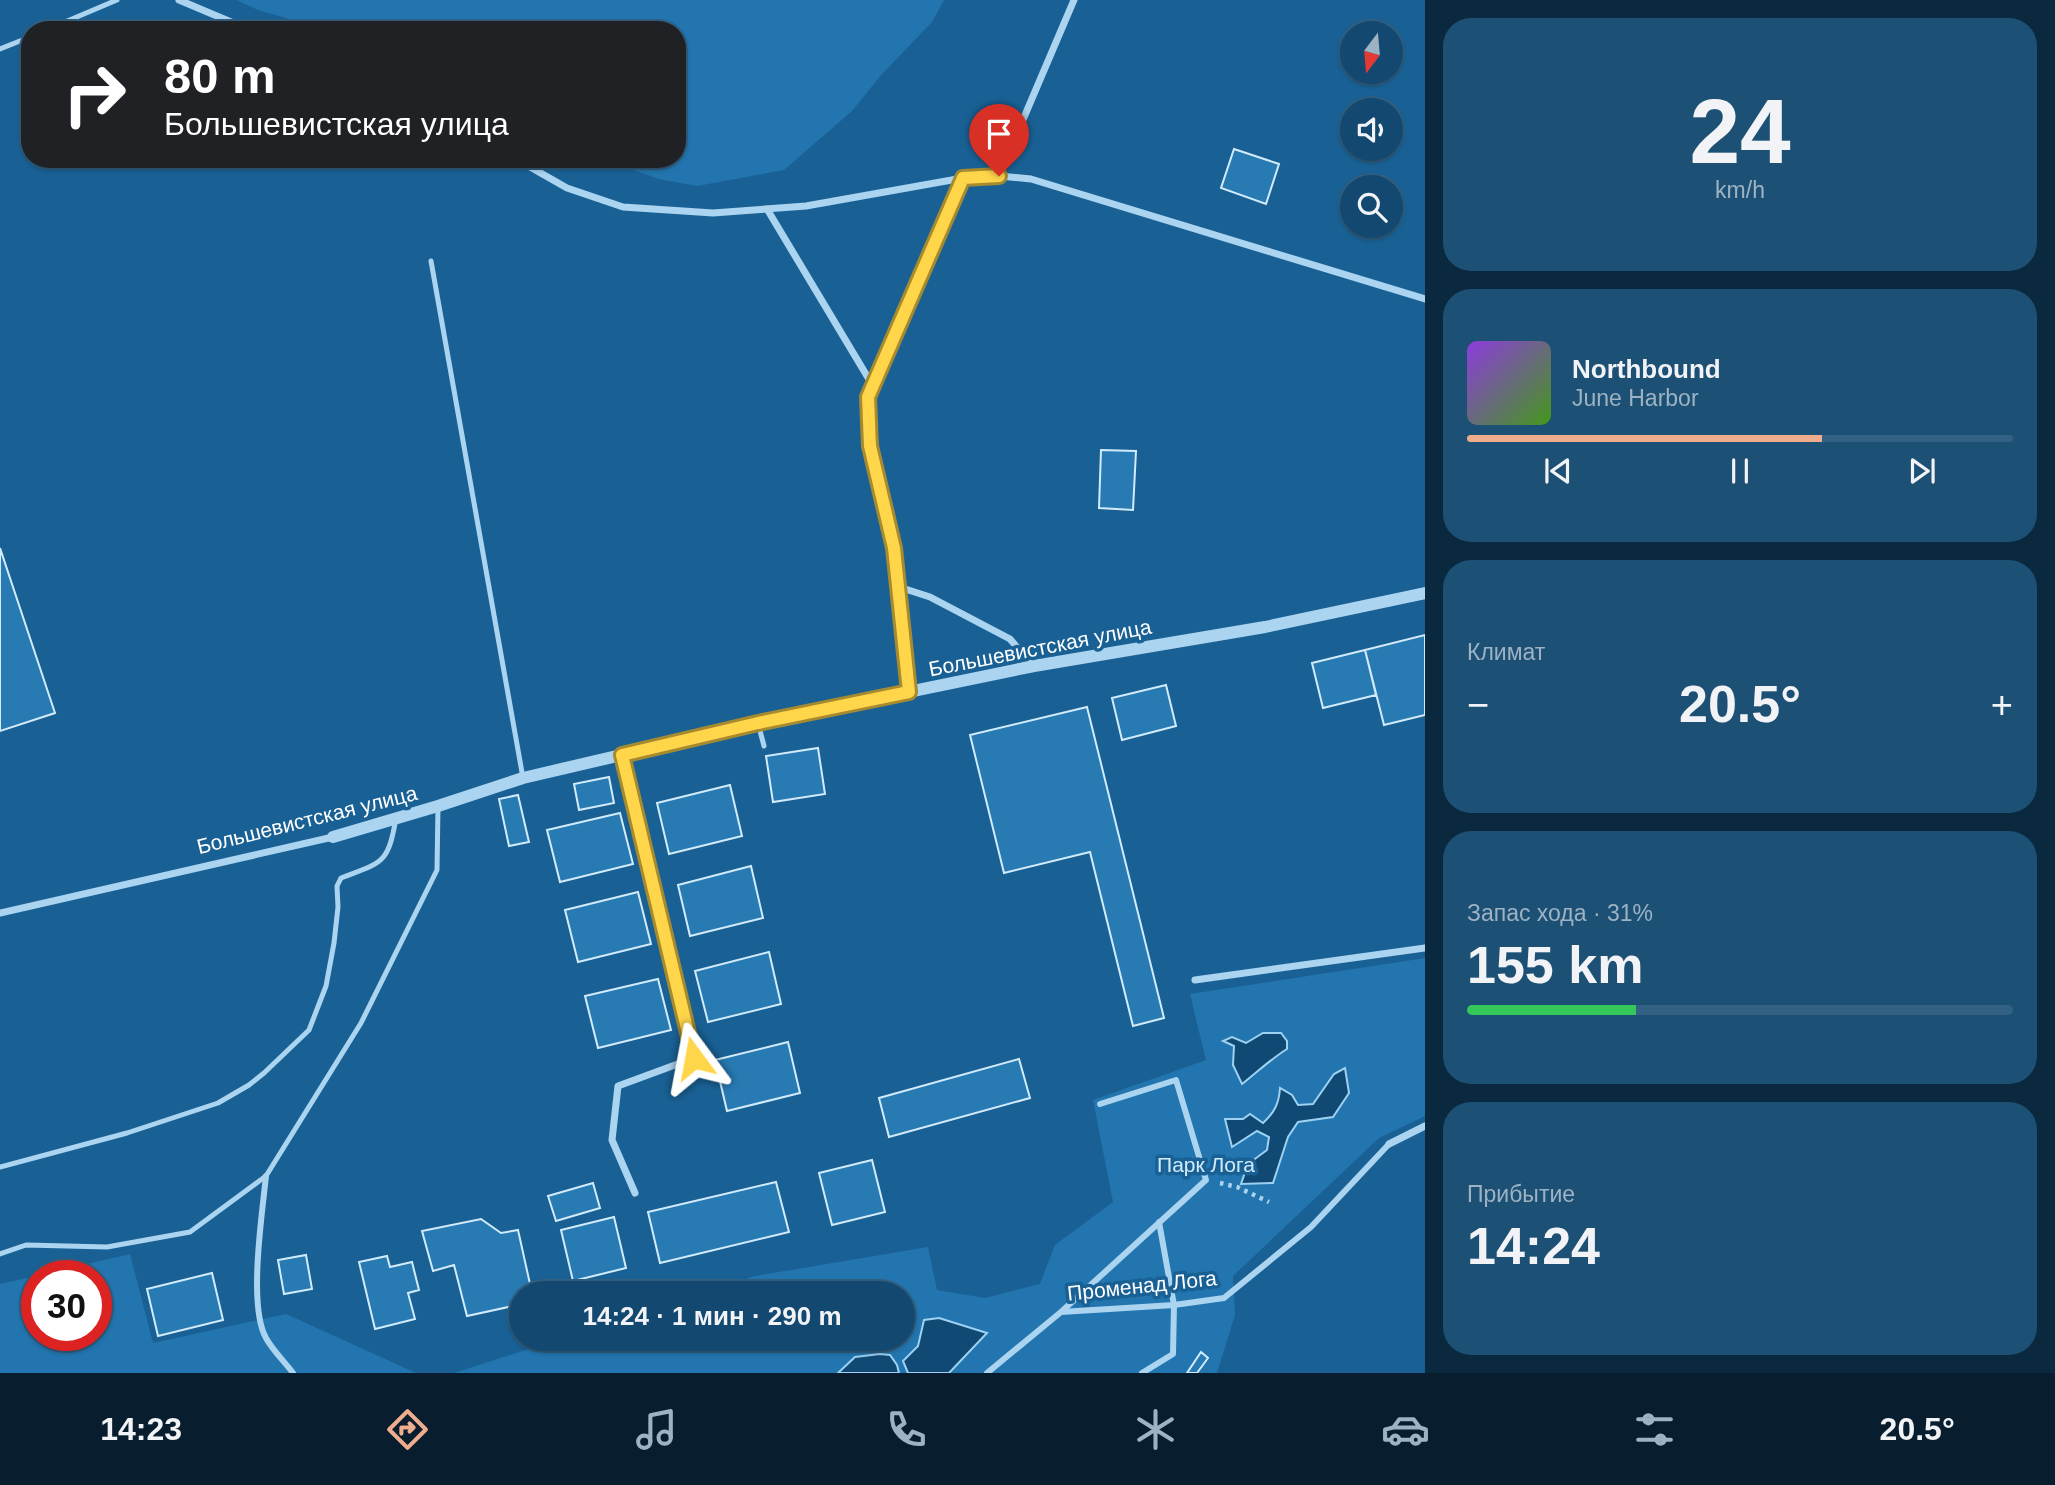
<!DOCTYPE html>
<html lang="ru">
<meta charset="utf-8">
<style>
body{margin:0;font-family:Helvetica,sans-serif;background:#1c5075;color:#f1f3f6;height:100vh;display:flex;flex-direction:column;font-size:26px;white-space:nowrap}
*{box-sizing:border-box;margin:0}
p{font-size:23px;color:#9db2c3}
.icon{flex:none;width:38px;height:38px;fill:none;stroke:currentColor;stroke-width:2;stroke-linecap:round;stroke-linejoin:round}
.map{position:relative;flex:1;overflow:hidden}
.side{display:flex;flex-direction:column;gap:18px;padding:18px;background:#0a283e;width:630px}
.side>*{flex:none}
.top-card{position:absolute;left:21px;top:21px;width:665px;height:147px;border-radius:28px;box-shadow:0 2px 5px #0004,0 0 0 2px #326183;background:#202124;color:#fff;overflow:hidden}
.needle{width:46px;rotate:196deg}
.controls{position:absolute;left:1340px;top:21px;display:grid;gap:14px}
.controls a{display:grid;place-items:center;width:63px;height:63px;border-radius:50%;background:#134970;box-shadow:0 2px 5px #0004,0 0 0 2px #326183;font-size:35px}
.speed{position:absolute;left:21px;top:1260px;display:flex;gap:14px;font-size:35px;font-weight:700;text-align:center}
.speed>*{display:grid;place-content:center;width:91px;height:91px;border-radius:50%;background:#134970;box-shadow:0 2px 5px #0004,0 0 0 2px #326183;line-height:1}
.speed .limit{border:10px solid #d22;background:#fff;color:#111}
.pin{position:absolute;display:grid;place-items:center;width:60px;height:60px;color:#fff;margin:-72px -30px;border-radius:50% 50% 50% 0;rotate:-45deg;box-shadow:0 0 7px #0007}
.pin .icon{rotate:45deg}
.me{position:absolute;width:77px;margin:-38px;rotate:347deg;stroke-linejoin:round;filter:drop-shadow(0 0 5px #0008)}
.turn{display:flex;align-items:center;gap:24px;height:147px;padding:0 28px;font-size:32px}
.turn .icon{width:91px;height:91px;stroke-width:2.5}
.turn b{display:block;font-size:49px;line-height:60px}
.big{font-size:52px;font-weight:700;line-height:1.1}
.side .widget{flex:1;display:flex;flex-direction:column;justify-content:center;gap:10px;min-width:0;padding:0 24px;border-radius:28px;background:#1c5075}
.side .dial{align-items:center;gap:0}
.dial b{font-size:91px;line-height:1}
.song{display:flex;align-items:center;gap:21px}
.cover{width:84px;height:84px;border-radius:10px;background:linear-gradient(135deg,hsl(270 70% 55%),hsl(100 70% 35%))}
.played{height:7px;border-radius:4px;background:linear-gradient(90deg,#eead8d 65%,#326183 65%)}
.keys{display:flex;justify-content:space-around;direction:ltr}
.heat{display:flex;justify-content:space-between;align-items:center;font-size:38px;direction:ltr}
.charge{height:10px;border-radius:5px;background:linear-gradient(90deg,#34c759 31%,#326183 0)}
.trip{position:absolute;left:509px;top:1281px;width:406px;height:70px;border-radius:35px;background:#134970;box-shadow:0 2px 5px #0004,0 0 0 2px #326183;font-weight:700;line-height:70px;text-align:center}
.tab-bar{display:flex;height:112px;justify-content:space-around;align-items:center;background:#081d2d;color:#9db2c3}
.tab-bar .icon{width:49px;height:49px}
.tab-bar .current{color:#eead8d}
.tab-bar b{font-size:32px;color:#f1f3f6}
main{display:flex;flex:1;min-height:0}
.map>svg:first-child{display:block}
.green{fill:#2275ae;fill-rule:evenodd}
.water{fill:#104973;stroke:#9ed1f2;stroke-width:2}
.building{fill:#287ab3;stroke:#d2ebfb;stroke-width:2}
.lines{fill:none;stroke-linecap:round;stroke-linejoin:round}
.path{stroke:#abd4f0;stroke-width:4.5;stroke-dasharray:3.5 5;stroke-linecap:butt}
.service{stroke:#abd4f0;stroke-width:5}
.pedestrian{stroke:#abd4f0;stroke-width:6}
.minor{stroke:#abd4f0;stroke-width:7}
.tertiary{stroke:#abd4f0;stroke-width:12}
.route-casing{stroke:#a68a30;stroke-width:18}
.route{stroke:#ffd54a;stroke-width:12}
.labels{text-anchor:middle;stroke-width:7;stroke-linejoin:round;paint-order:stroke}
.street-label{font-size:21px;fill:#fff;stroke:#196195}
.park-label{font-size:21px;fill:#d2ebfb;stroke:#196195}
</style>
<main>
<div class="map">
<svg width="1425" height="1373" viewBox="0 0 1425 1373">
<rect width="100%" height="100%" fill="#196195"/>
<!-- green -->
<path class="green" d="M236 0H944L932 22 882 74 852 111 784 170 697 186 659 179 602 159H677V30H327L258 10Z
M1425 958V1116L1379 1138 1233 1276 1235 1315 1217 1373H454L560 1339H903V1293H702L755 1276 928 1247 937 1290 985 1298 1040 1284 1055 1245 1113 1202 1093 1100 1206 1060 1190 994Z
M130 1254 153 1343 286 1314 416 1373H0V1284ZM37 1276H96V1335H37Z"/>
<!-- water -->
<path class="water" d="M1263 1033H1281L1287 1041V1049C1271 1059 1257 1072 1242 1084L1233 1065 1234 1046 1223 1041 1232 1037 1246 1043Z
M1345 1068 1349 1093 1333 1117 1298 1122 1288 1137 1273 1183 1241 1184 1248 1164 1267 1150 1269 1137 1257 1131 1232 1147 1225 1119H1243L1250 1114 1263 1123C1274 1113 1279 1104 1280 1088L1292 1095 1298 1105 1313 1104 1334 1074Z
M939 1318 987 1333 949 1373H908L903 1361 918 1346 924 1320Z
M880 1354 890 1355 897 1365 899 1373H838L855 1357Z"/>
<!-- building -->
<path class="building" d="M1234 149 1279 164 1266 204 1221 188Z
M1101 450 1136 451 1133 510 1099 508Z
M0 548 55 713 0 731Z
M1425 635V715L1384 725 1365 650Z
M1365 650 1376 695 1323 708 1312 663Z
M1166 685 1176 726 1122 740 1112 698Z
M1087 707 1164 1018 1133 1026 1090 852 1004 873 970 735Z
M818 748 825 794 773 802 766 756Z
M609 777 614 803 579 810 574 784Z
M730 785 742 836 669 854 657 803Z
M518 795 529 842 509 846 499 799Z
M620 813 633 864 560 882 547 830Z
M751 866 763 918 690 936 678 885Z
M638 892 651 944 578 962 565 910Z
M769 952 781 1004 708 1022 695 971Z
M658 979 671 1030 598 1048 585 996Z
M788 1042 800 1093 727 1111 715 1060Z
M1019 1059 1030 1098 889 1137 879 1098Z
M872 1160 885 1212 832 1225 819 1173Z
M776 1182 789 1232 660 1263 648 1212Z
M593 1183 600 1208 556 1221 548 1196Z
M614 1217 626 1268 573 1281 561 1230Z
M481 1219 501 1233 518 1230 532 1293H522V1304L467 1316 454 1265 433 1271 422 1231Z
M306 1255 312 1289 284 1294 278 1260Z
M387 1256 390 1267 412 1262 419 1290 408 1293 415 1319 375 1329 359 1262Z
M212 1273 223 1320 158 1336 147 1289Z
M1201 1352 1208 1358 1197 1373H1187Z"/>
<g class="lines">
<!-- path -->
<path class="path" d="M1220 1183 1237 1187 1269 1202"/>
<!-- service -->
<path class="service" d="M46 30 117 0
M0 49 30 37
M431 261 523 778
M758 723 764 746
M0 1167 127 1133 218 1103 249 1085 264 1073 309 1030 326 986 334 943 338 907 337 886 341 878C383 862 388 864 396 818
M0 1254 26 1245 107 1247 190 1232 266 1176 361 1023 437 870 438 806"/>
<!-- pedestrian -->
<path class="pedestrian" d="M266 1176C262 1215 248 1306 266 1338 273 1351 285 1362 293 1373
M1061 1312 1206 1180 1176 1080 1100 1104
M987 1373 1061 1312 1174 1305 1224 1298 1311 1227 1389 1144
M1142 1373 1173 1354 1174 1305 1159 1222"/>
<!-- minor -->
<path class="minor" d="M179 0 250 30
M516 159 567 188 623 207 713 213 806 206 963 178 999 176 1031 179 1425 299
M999 176 1074 0
M767 209 873 386
M899 587 930 597 1010 639 1033 666
M909 692 894 548 870 446 868 397 963 178
M622 755 694 1058 618 1086 612 1140 635 1193
M0 913 333 837
M1195 980 1425 948
M1389 1144 1425 1126"/>
<!-- tertiary -->
<path class="tertiary" d="M333 837 438 806 523 778 758 723 1034 666 1265 627 1425 593"/>
</g>
<g class="lines">
<!-- route casing -->
<g class="route-casing">
<path id="route" d="M694 1058 622 755 758 723 909 692 894 548 870 446 868 397 963 178 999 176"/>
</g>
<!-- route -->
<use href="#route" class="route"/>
</g>
<g class="labels">
<!-- street labels -->
<g class="street-label">
<text transform="translate(1040 648) rotate(-11)" y="7">Большевистская улица</text>
<text transform="translate(307 820) rotate(-14)" y="7">Большевистская улица</text>
<text transform="translate(1142 1286) rotate(-6)" y="7">Променад Лога</text>
</g>
<!-- park labels -->
<g class="park-label">
<text x="1206" y="1172">Парк Лога</text>
</g>
</g>
</svg>
<div class="controls">
<a><svg class="needle" viewBox="-14 -14 28 28"><path d="M0-13l5 13h-10z" fill="#e53935"/><path d="M0 13l5-13h-10z" fill="#9db2c3"/></svg></a>
<a><svg class="icon" aria-label="sound" viewBox="0 0 24 24"><path d="M4 9h4l5-4v14l-5-4H4zM17 9q2 3 0 6"/></svg></a>
<a><svg class="icon" aria-label="search" viewBox="0 0 24 24"><circle cx="10" cy="10" r="6"/><path d="M15 15l6 6"/></svg></a>
</div>
<div class="speed"><div class="limit">30</div></div>
<div class="pin" style="left:999px;top:176px;background:#d93025"><svg class="icon" aria-label="arrive" viewBox="0 0 24 24"><path d="M6 21V4h12l-3 4 3 4H6"/></svg></div>
<svg class="me" style="left:694px;top:1058px" viewBox="-20 -20 40 40"><path d="M0-17L14 15 0 8-14 15z" fill="#ffd54a" stroke="#fff" stroke-width="4"/></svg>
<div class="trip">14:24 · 1 мин · 290 m</div>
<div class="top-card">
<div class="turn"><svg class="icon" aria-label="right" viewBox="0 0 24 24"><path d="M7 20v-9h11M14 6l5 5-5 5"/></svg><div><b>80 m</b>Большевистская улица</div></div>
</div>
</div>
<section class="side">
<div class="widget dial"><b>24</b><p>km/h</p></div>
<div class="widget">
<div class="song"><i class="cover"></i><div><b>Northbound</b><p>June Harbor</p></div></div>
<div class="played"></div>
<div class="keys"><svg class="icon" aria-label="previous" viewBox="0 0 24 24"><path d="M18 5L8 12l10 7zM5 5v14"/></svg><svg class="icon" aria-label="pause" viewBox="0 0 24 24"><path d="M8 5v14M16 5v14"/></svg><svg class="icon" aria-label="next" viewBox="0 0 24 24"><path d="M6 5l10 7-10 7zM19 5v14"/></svg></div>
</div>
<div class="widget"><p>Климат</p>
<div class="heat"><a>−</a><b class="big">20.5°</b><a>+</a></div>
</div>
<div class="widget"><p>Запас хода · 31%</p><b class="big">155 km</b><div class="charge"></div></div>
<div class="widget"><p>Прибытие</p><b class="big">14:24</b></div>
</section>
</main>
<nav class="tab-bar">
<b>14:23</b>
<svg class="icon current" aria-label="directions" viewBox="0 0 24 24"><path d="M12 3l9 9-9 9-9-9zM9 14v-3h6M13 9l2 2-2 2"/></svg>
<svg class="icon" aria-label="music" viewBox="0 0 24 24"><path d="M9 18V5l10-2v13"/><circle cx="6" cy="18" r="3"/><circle cx="16" cy="16" r="3"/></svg>
<svg class="icon" aria-label="phone" viewBox="0 0 24 24"><path d="M5 4h4l2 5-3 2q2 4 5 5l2-3 5 2v4C11 20 4 13 5 4z"/></svg>
<svg class="icon" aria-label="climate" viewBox="0 0 24 24"><path d="M12 3v18M4 7l16 10M4 17L20 7"/></svg>
<svg class="icon" aria-label="car" viewBox="0 0 24 24"><path d="M5 17H2v-5l4-1 3-4h7l3 4 3 1v5h-3M9 17h6M6 11h13"/><circle cx="7" cy="17" r="2"/><circle cx="17" cy="17" r="2"/></svg>
<svg class="icon" aria-label="filters" viewBox="0 0 24 24"><path d="M4 7h16M4 17h16"/><circle cx="9" cy="7" r="2"/><circle cx="15" cy="17" r="2"/></svg>
<b>20.5°</b>
</nav>
